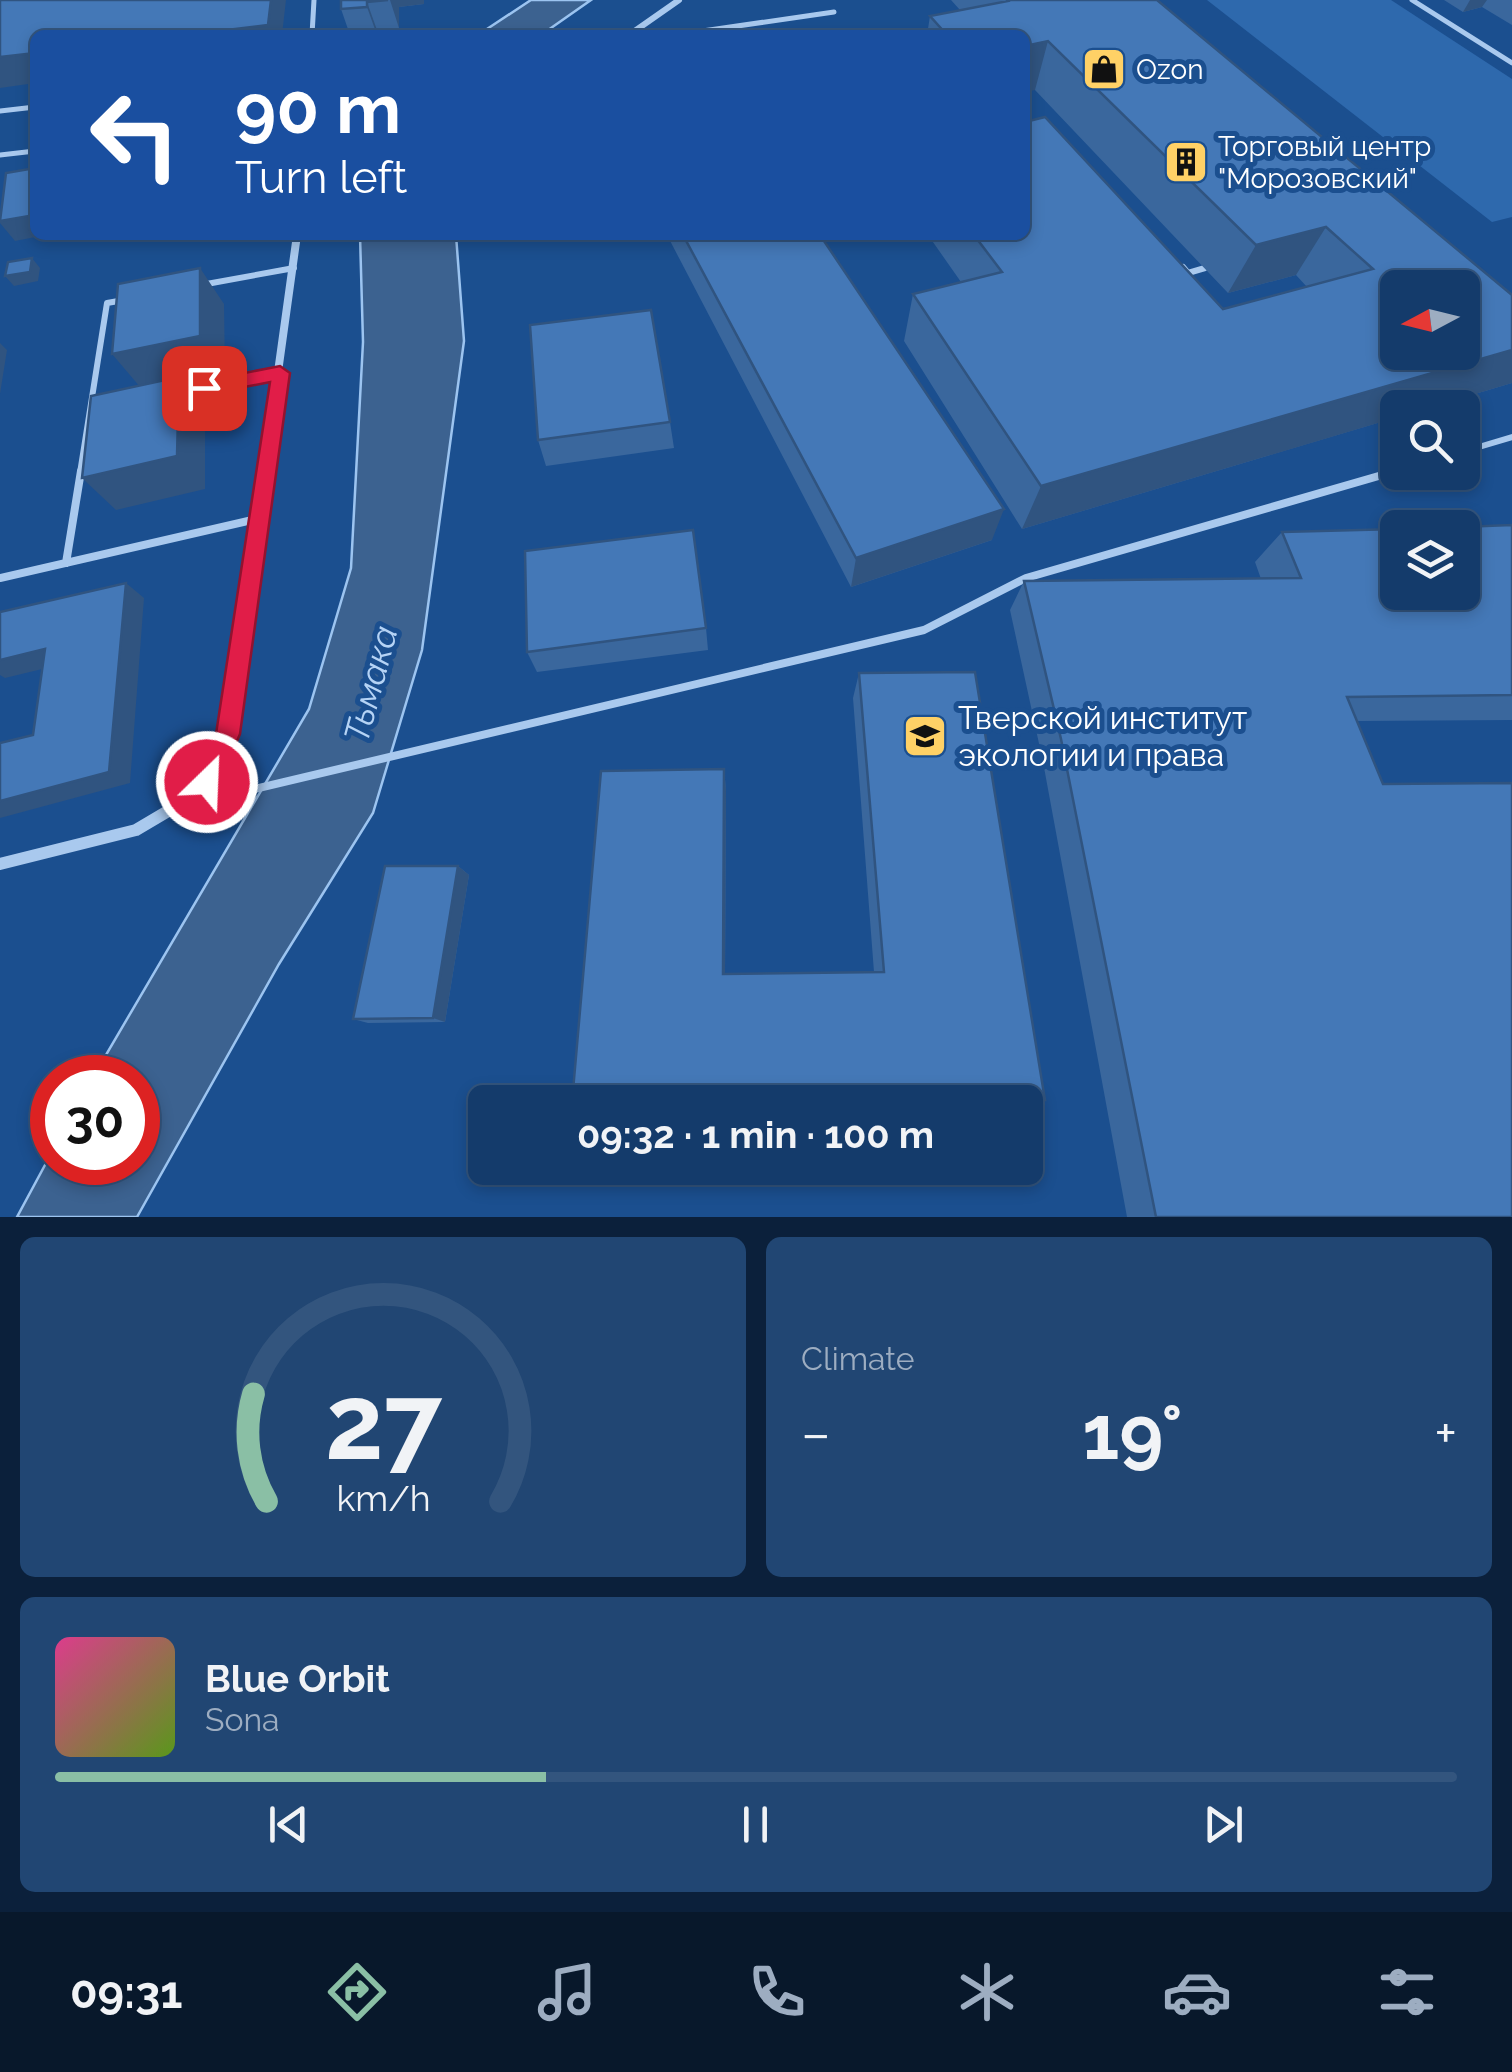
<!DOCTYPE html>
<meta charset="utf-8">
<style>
body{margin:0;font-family:Raleway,sans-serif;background:#214673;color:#f1f3f6;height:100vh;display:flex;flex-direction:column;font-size:38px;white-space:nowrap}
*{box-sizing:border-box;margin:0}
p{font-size:32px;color:#9dadc1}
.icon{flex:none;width:55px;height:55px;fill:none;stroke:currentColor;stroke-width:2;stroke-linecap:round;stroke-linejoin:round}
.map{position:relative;height:1217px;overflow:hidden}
.details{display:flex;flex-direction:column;gap:20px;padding:20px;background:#0b203b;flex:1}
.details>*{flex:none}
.hud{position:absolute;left:30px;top:30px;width:1000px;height:210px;border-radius:15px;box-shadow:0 5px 15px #0003,0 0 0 2px #33557e;background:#1a4fa0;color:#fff;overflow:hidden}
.needle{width:65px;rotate:263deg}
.tools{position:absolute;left:1380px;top:270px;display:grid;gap:20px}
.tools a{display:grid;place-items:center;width:100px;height:100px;border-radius:15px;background:#143b6b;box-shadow:0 5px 15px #0003,0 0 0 2px #33557e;font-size:50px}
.speed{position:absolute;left:30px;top:1055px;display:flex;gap:20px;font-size:50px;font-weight:700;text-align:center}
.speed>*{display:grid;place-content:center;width:130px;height:130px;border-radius:50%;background:#143b6b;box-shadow:0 5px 15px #0003,0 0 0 2px #33557e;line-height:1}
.speed .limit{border:15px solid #d22;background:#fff;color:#111}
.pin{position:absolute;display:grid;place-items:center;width:85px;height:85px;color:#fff;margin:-42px;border-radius:20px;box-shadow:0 5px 15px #0006}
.me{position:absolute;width:110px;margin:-55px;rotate:24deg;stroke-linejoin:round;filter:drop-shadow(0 0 8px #0008)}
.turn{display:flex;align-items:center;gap:35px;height:210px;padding:0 40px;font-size:45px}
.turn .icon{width:130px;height:130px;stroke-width:2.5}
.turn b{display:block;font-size:70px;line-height:85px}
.big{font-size:75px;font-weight:700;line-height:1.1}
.details .widget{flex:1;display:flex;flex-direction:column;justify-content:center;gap:15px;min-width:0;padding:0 35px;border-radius:15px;background:#214673}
.details .dial{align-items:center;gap:0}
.dial svg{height:260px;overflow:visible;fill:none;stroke:#33557e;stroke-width:7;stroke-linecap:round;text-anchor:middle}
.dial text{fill:#f1f3f6;stroke:none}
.song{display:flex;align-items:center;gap:30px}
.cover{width:120px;height:120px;border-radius:15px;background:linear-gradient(135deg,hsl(330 70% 55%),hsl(90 70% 35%))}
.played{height:10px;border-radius:5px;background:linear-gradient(90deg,#8abfa5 35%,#33557e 35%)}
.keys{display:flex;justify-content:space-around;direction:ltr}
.heat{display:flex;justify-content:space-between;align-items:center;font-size:55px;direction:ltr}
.details .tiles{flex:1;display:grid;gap:20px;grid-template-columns:1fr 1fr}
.widget:last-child{grid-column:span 2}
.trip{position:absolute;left:468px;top:1085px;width:575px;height:100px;border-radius:15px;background:#143b6b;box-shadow:0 5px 15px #0003,0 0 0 2px #33557e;font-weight:700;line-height:100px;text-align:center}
.tabs{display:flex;height:160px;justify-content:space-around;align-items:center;background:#08182b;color:#9dadc1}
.tabs .icon{width:70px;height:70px}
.tabs .current{color:#8abfa5}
.tabs b{font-size:45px;color:#f1f3f6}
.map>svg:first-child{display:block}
.green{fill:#2e69ad}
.water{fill:#3c6290;stroke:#9cc4f0;stroke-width:2.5}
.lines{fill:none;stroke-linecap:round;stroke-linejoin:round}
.service-far2{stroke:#a9c9ee;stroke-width:5}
.service-far1{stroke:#a9c9ee;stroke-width:6}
.service{stroke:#a9c9ee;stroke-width:8}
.minor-far3{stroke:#a9c9ee;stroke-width:6}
.minor-far2{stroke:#a9c9ee;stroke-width:8}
.minor-far1{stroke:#a9c9ee;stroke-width:10}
.minor{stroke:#a9c9ee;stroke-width:12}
.wall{fill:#3a679d}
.shaded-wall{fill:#305480}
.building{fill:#4478b7;stroke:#305480;stroke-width:2.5;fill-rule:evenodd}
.route{fill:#e11d48;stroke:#92132f;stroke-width:2.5}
.labels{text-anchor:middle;stroke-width:10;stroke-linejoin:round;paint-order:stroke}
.far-poi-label{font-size:28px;fill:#fff;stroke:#1b4f8f;text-anchor:start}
.poi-label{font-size:32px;fill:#fff;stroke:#1b4f8f;text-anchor:start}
.water-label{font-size:35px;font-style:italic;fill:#b5d3f5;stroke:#1b4f8f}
</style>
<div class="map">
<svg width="1512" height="1217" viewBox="0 0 1512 1217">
<rect width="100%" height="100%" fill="#1b4f8f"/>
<!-- green -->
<path class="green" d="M1207 0H1391L1512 79V217L1492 222Z"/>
<!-- water -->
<path class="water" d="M531 0H591L541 35H478Z
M360 235H456L464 341 422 650 373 813 279 964 137 1217H17L52 1152V1162H138V1078L93 1077 309 709 351 568 363 342Z"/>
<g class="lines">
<!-- service-far2 -->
<path class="service-far2" d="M1412 0 1512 63
M312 35 314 0
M675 35 834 12
M0 111 35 107
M0 155 35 151"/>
<!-- service-far1 -->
<path class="service-far1" d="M1183 267 1188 273 1205 268
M201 285 294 268
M182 393 281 373
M1462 452 1512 437
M80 473 107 303 124 300
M1387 473 1398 470"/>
<!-- service -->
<path class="service" d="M66 563 81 471
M0 578 261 518
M207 782 242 792 924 630 1026 578 1396 471"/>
<!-- minor-far3 -->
<path class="minor-far3" d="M629 35 679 0"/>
<!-- minor-far2 -->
<path class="minor-far2" d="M264 473 297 235"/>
<!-- minor-far1 -->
<path class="minor-far1" d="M181 803 212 769 228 734 264 471"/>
<!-- minor -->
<path class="minor" d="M0 864 136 830 185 801"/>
</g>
<!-- wall -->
<path class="wall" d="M341 0H424V4L399 7V28L377 30V35H350L341 9Z
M951 0H1157L1512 295V383L1022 529 904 341 913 294 961 282 928 235H1025L1223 309 1307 287 1296 275 1228 293 1035 90 1025 35H927L930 16 960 10Z
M1444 0H1512V25L1482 7 1463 12Z
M667 235H820L992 540 851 587Z
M670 422 674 448 546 466 538 440Z
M1512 525V720L1357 721 1383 784 1512 1217H1127L1043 762 1010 610 1024 581 1261 579 1255 562 1282 532Z
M706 628 708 650 537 672 527 652Z
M859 673 1045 1100 976 1102H572L724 769 726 790 725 974 874 972 853 698Z
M458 866 469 875 445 1022 368 1023 353 1019Z"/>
<!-- shaded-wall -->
<path class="shaded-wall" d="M271 0H286L282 35H185Z
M390 0H424V4L399 7V28Z
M1470 0H1487L1482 7 1463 12Z
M367 2 377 30V35L367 7Z
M1048 41 1035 90 1025 92V46Z
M35 53V83L0 88V57Z
M35 215V235H46L15 241 0 223V221Z
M1326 227 1296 275 1228 293 1256 245Z
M32 258 40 268 38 281 14 286 5 276Z
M200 268 224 304 225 371 181 380 205 411V489L116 510 82 478 141 388 112 354Z
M0 343 7 350 0 394Z
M1512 350V383L1428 408H1398V417L1022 529 1041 486Z
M1004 509 992 540 851 587 856 558Z
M126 583 144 598 130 783 0 818V801Z
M45 649 67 663 5 678 0 675V660Z
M724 769 726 790 725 984 723 974Z
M458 866 469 875 445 1022 433 1018Z"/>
<!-- building -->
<path class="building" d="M0 0H271L268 25 185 35H35V53L0 57Z
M341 0H388L367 2V7L341 9Z
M1007 0H1157L1512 295V350L1041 486 913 294 1002 272 974 235H1025V122L1045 117 1223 309 1373 269 1326 227 1256 245 1048 41 1025 46V35H947L930 16 1008 1ZM1398 288H1462V352H1398Z
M35 168V215L0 221 6 173Z
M683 235H820L1004 509 856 558Z
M32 258 30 272 5 276 8 262Z
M200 268V336L112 354 118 284Z
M651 310 670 422 538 440 530 325Z
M179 377 177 456 82 478 91 396Z
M1512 525V695L1347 697 1383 784 1512 783V1217H1156L1061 739 1024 581 1301 578 1282 532 1398 529V592H1462V528H1434Z
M693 530 706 628 527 652 525 551Z
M126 583 109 772 0 801V743L33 735 45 649 0 660V612Z
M975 672 1045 1100 897 1102H572L601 771 724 769 723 974 884 972 859 673Z
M385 866H458L433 1018 353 1019Z"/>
<!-- route -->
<path class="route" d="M280 366 290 373 240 734 216 791 207 795 198 791 194 782 216 734 270 382 204 395 194 388 204 381Z"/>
<!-- icons -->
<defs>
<g id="shop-square" transform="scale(2.25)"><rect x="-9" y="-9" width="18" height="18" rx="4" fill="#ffd166" stroke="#1b4f8f"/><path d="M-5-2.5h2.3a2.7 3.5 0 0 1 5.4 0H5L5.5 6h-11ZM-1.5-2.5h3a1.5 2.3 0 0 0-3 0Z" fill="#111"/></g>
<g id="building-square" transform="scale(2.25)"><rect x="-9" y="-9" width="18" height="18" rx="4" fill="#ffd166" stroke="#1b4f8f"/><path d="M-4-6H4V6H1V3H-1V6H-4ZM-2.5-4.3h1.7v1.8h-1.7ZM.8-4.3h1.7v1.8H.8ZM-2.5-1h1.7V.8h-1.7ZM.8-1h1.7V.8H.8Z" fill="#111"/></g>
<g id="university-square" transform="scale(2.25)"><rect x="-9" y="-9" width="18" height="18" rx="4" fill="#ffd166" stroke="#1b4f8f"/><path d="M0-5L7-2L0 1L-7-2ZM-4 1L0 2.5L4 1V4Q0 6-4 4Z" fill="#111"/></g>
</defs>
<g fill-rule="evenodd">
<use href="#shop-square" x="1104" y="69"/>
<use href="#building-square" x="1186" y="162"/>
<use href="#university-square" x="925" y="736"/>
</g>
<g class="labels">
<!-- far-poi labels -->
<g class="far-poi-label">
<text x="1136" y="79">Ozon</text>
<text x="1218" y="156">Торговый центр<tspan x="1218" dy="32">"Морозовский"</tspan></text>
</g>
<!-- poi labels -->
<g class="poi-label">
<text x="958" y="729">Тверской институт<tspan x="958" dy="37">экологии и права</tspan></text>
</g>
<!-- water labels -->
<g class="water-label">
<text transform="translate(371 684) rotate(-75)" y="12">Тьмака</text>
</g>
</g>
</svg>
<div class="tools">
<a><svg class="needle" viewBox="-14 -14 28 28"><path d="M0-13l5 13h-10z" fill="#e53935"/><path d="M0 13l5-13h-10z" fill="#9dadc1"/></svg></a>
<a><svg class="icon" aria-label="search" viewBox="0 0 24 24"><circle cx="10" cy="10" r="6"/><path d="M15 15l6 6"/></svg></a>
<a><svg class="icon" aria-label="layers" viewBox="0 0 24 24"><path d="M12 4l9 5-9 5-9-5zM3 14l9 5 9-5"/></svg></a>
</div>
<div class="speed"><div class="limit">30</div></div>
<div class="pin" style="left:204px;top:388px;background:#d93025"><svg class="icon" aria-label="arrive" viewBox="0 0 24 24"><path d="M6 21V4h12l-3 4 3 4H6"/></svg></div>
<svg class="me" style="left:207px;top:782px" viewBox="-20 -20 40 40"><circle r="17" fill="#e11d48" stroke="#fff" stroke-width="3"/><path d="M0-11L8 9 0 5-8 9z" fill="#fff"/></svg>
<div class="trip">09:32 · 1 min · 100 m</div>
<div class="hud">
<div class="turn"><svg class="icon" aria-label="left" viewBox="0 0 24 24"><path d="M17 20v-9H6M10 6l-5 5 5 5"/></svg><div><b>90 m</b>Turn left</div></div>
</div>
</div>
<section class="details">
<div class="tiles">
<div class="widget dial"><svg viewBox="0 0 100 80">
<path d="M14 69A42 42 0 1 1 86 69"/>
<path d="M14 69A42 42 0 0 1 10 36" stroke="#8abfa5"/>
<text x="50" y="56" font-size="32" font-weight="700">27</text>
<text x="50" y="72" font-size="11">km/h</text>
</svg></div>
<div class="widget"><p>Climate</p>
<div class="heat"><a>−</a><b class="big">19°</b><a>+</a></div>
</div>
<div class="widget">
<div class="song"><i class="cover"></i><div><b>Blue Orbit</b><p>Sona</p></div></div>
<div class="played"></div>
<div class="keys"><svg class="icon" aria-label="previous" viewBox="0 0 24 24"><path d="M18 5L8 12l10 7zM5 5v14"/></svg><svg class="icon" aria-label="pause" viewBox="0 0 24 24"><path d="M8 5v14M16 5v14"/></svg><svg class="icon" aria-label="next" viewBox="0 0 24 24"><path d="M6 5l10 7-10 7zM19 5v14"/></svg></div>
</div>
</div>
</section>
<nav class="tabs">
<b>09:31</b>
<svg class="icon current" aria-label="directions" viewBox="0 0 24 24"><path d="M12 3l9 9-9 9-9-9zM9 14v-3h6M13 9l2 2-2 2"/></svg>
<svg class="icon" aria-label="music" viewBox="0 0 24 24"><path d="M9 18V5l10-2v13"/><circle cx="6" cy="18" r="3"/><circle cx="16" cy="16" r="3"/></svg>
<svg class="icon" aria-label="phone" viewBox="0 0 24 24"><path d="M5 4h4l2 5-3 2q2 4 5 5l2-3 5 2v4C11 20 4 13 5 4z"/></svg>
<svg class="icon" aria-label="climate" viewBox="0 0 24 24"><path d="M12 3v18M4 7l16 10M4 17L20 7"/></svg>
<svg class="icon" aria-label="car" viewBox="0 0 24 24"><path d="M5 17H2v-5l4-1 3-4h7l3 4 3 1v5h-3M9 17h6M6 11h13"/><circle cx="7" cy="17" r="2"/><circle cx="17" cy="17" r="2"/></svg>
<svg class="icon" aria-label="filters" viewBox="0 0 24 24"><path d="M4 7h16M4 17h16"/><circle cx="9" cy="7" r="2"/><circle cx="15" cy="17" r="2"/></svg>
</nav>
